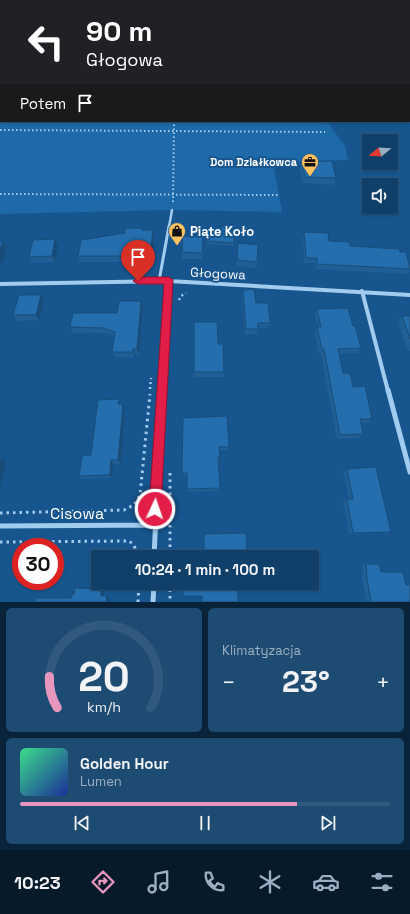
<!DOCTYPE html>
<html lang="pl">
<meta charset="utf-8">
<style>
body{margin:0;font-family:"Space Grotesk",sans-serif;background:#1e4b72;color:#f1f3f6;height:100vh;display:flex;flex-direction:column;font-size:15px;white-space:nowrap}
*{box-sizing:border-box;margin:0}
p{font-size:13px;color:#9cafc1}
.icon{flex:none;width:22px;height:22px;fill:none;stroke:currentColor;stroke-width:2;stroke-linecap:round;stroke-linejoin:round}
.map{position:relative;height:602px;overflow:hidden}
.drawer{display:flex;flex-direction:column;gap:6px;padding:6px;background:#09233a;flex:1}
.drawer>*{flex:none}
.guide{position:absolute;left:0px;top:0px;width:410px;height:122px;box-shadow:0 1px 3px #0004,0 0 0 1px #30597e;background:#202124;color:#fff;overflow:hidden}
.needle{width:26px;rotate:252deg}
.controls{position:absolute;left:362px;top:134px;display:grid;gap:8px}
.controls a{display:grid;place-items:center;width:36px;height:36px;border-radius:0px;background:#10406a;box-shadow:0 1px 3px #0004,0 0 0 1px #30597e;font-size:20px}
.speed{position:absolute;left:12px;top:538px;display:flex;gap:8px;font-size:20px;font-weight:700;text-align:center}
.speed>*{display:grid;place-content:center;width:52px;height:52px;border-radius:50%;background:#10406a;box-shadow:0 1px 3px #0004,0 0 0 1px #30597e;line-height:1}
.speed .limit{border:6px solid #d22;background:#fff;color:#111}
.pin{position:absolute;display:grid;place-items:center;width:34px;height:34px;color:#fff;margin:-41px -17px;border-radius:50% 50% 50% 0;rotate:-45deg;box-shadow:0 0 4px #0007}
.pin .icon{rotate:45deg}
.me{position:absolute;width:44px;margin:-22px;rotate:3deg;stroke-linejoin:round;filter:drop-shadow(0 0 3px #0008)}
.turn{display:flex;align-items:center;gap:14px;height:84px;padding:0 20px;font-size:18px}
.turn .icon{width:52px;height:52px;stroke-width:2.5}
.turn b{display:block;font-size:28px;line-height:34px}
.then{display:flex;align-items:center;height:38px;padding:0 20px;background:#0003;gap:8px;font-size:15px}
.big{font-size:30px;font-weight:800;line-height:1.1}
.drawer .tile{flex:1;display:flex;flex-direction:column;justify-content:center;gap:6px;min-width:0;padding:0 14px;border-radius:6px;background:#1e4b72}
.drawer .dial{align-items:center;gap:0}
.dial svg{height:104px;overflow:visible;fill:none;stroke:#30597e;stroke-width:7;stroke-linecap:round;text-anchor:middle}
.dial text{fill:#f1f3f6;stroke:none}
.song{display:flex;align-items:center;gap:12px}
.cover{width:48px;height:48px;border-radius:6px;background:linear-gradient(135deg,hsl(150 70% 55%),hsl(230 70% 35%))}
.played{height:4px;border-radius:2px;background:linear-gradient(90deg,#e797bd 75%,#30597e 75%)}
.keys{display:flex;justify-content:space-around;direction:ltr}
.heat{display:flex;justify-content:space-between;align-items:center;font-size:22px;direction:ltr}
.drawer .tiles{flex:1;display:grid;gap:6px;grid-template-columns:1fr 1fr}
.tile:last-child{grid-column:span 2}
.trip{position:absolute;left:91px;top:550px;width:228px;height:40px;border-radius:0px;background:#10406a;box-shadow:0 1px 3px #0004,0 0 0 1px #30597e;font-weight:800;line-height:40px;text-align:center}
.menu{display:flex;height:64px;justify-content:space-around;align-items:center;background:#061a2a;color:#9cafc1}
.menu .icon{width:28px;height:28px}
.menu .selected{color:#e797bd}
.menu b{font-size:18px;color:#f1f3f6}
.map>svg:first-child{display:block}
.green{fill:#1e69a7}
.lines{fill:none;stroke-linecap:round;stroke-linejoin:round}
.path-far3{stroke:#a1ccf0;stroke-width:1.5;stroke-dasharray:1 2;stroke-linecap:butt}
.path-far2{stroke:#a1ccf0;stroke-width:2;stroke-dasharray:1.5 2.5;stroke-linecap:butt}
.path-far1{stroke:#a1ccf0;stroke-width:2.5;stroke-dasharray:2 3;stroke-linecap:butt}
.path{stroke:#a1ccf0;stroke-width:3;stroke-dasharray:2.5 4;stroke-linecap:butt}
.service-far1{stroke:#a1ccf0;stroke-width:2.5}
.service{stroke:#a1ccf0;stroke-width:3}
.minor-far2{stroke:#a1ccf0;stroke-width:2.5}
.minor-far1{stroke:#a1ccf0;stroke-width:4}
.minor{stroke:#a1ccf0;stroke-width:5}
.wall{fill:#1f5f95}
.shaded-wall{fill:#194d79}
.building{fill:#246ead;stroke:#194d79}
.route{fill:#e11d48;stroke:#92132f}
.labels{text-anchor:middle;stroke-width:4;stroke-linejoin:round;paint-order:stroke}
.far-poi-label{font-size:11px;font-weight:bold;fill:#fff;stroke:#16558e;text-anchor:end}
.poi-label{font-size:13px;font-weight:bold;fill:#fff;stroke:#16558e;text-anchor:start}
.street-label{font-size:13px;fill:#fff;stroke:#16558e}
.near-street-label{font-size:16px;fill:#fff;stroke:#16558e}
</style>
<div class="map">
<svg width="410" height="602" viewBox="0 0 410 602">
<rect width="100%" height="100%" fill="#16558e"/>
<!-- green -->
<path class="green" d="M0 0 329 1H1V121H315L329 124 345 146 348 160 273 162 282 212 172 210 0 214Z"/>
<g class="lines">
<!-- path-far3 -->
<path class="path-far3" d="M0 34 1 32"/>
<!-- path-far2 -->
<path class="path-far2" d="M0 130 325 132
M0 194 279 195
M173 202 174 121"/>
<!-- path-far1 -->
<path class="path-far1" d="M179 300 181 296 186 293
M150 389 151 378"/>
<!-- path -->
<path class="path" d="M170 473V557
M0 513 124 510 134 505 140 495 150 394
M0 542 129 541 134 545 138 557
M170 583V602
M138 602 139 583"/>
<!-- service-far1 -->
<path class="service-far1" d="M169 227 172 210"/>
<!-- service -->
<path class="service" d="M159 281 169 226"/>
<!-- minor-far2 -->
<path class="minor-far2" d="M378 0 392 1"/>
<!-- minor-far1 -->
<path class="minor-far1" d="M0 284 169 281 410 295
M362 291 388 391
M162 391 169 281"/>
<!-- minor -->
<path class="minor" d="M388 390 410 472
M0 526 154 525
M154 557 162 390
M153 602 154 583"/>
</g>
<!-- wall -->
<path class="wall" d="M302 162 336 178 334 185 303 183 300 169Z
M142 228 143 230 154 237 151 262H80L78 256 125 233Z
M235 228 234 246 206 244V241Z
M304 232 329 241 350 246 400 252 410 268V270L407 274 316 269 315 263H304L303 237Z
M203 243 202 259H182V252Z
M238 243 257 262 256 268 236 266Z
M58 246 55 262 32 263 29 257Z
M243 290 256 303 270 323 268 328H258L257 334 245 335 242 295Z
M44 300 39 320 17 321 13 315Z
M141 301 143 307 139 354H135L134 358 114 357 112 352 114 336 105 333H73L70 327 117 313Z
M317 309 353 326 361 348 358 353 339 354 343 373 353 387 372 419 368 423H361L363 434 359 438 337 439 321 354H319L315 333 317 327H318L315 315Z
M402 316H410V351H408L398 322Z
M194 322 218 344 224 372V377H194Z
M121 404H123L125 408 121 464H113L112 478 82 479 79 476Z
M183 418 229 447V450H219L220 457 219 461H218L219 491 187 492V476H183L182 473Z
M347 469 391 532 386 533 349 534 343 501 347 499H349L343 472Z
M366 564 406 585 410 602H367L361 573H363L362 565Z"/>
<!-- shaded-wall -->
<path class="shaded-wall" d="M153 230 154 237 151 262 150 256Z
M55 239 58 246 55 262 52 256Z
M3 241 7 247 2 264 0 261V251Z
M41 295 44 300 39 320 36 315Z
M141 301 143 307 139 354 137 349Z
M133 349 135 354 134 358 133 352Z
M123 404 125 408 121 464 118 460Z
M1 458 6 461 0 489V464Z
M111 460 113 464 112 478 110 475Z
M101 589H104V596H101Z
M107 596H109V602H106Z"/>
<!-- building -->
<path class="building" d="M332 161 336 178 305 177 302 162Z
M208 226 235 228 234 243 206 241Z
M125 228H142V230H153L150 256H78L81 240 125 233Z
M304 232 328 233 329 241 349 242 350 246 399 249 400 252H406L410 269 317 264V258H306Z
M183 236 203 237 202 253 182 252Z
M55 239 52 256 29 257 33 240Z
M0 241H3L0 251Z
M238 243 258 245 257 262 237 260Z
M254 289 256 303H268L270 323H258V329H246L243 290Z
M19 295H41L36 315H13Z
M119 301H141L137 349H133V352H112L115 332 103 328 70 327 73 313H117Z
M348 308 353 326H355L361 348 338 349 343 373H350L353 387 365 386 372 419H360L363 434 340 435 324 349H322L317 327H321L317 309Z
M402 316H410V339Z
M194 322H217L218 344H223L224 372H194Z
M119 399 118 404H123L118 460H111L110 475 79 476 82 456 91 455 98 400Z
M227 416 229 447H219L220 457H218L220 488 187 489V473H182L183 418Z
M376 467 391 532 353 533 347 499H353L347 469Z
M246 533 247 557H204V534Z
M366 564H379L381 572H403L406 585H410V602H371L366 572H367Z
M183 583H238V602H202V596H183Z
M75 588 101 589V596H107L106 602H35L36 598H71L72 595 74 594Z"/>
<!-- route -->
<path class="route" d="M138 277H169L173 280 161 509 159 513 155 515 151 513 149 509 164 284H138L133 281Z"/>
<!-- icons -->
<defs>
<g id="office-pin" transform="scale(0.9)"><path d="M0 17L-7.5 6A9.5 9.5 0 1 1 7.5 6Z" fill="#ffc25f" stroke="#16558e"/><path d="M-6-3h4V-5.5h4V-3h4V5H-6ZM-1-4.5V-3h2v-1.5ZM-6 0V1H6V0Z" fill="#111"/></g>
<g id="shop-pin" transform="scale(0.9)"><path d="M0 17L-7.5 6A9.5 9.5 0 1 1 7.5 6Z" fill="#ffc25f" stroke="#16558e"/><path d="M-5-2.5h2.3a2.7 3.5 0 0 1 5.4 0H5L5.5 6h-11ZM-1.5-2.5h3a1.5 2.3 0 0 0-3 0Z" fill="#111"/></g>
</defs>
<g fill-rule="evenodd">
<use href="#office-pin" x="310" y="162"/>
<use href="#shop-pin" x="177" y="231"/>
</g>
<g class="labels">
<!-- far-poi labels -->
<g class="far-poi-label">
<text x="297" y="166">Dom Działkowca</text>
</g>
<!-- poi labels -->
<g class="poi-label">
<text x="190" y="236">Piąte Koło</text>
</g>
<!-- street labels -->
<g class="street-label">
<text transform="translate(218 273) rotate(3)" y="5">Głogowa</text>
</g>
<!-- near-street labels -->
<g class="near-street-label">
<text x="77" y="519">Cisowa</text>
</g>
</g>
</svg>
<div class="controls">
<a><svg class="needle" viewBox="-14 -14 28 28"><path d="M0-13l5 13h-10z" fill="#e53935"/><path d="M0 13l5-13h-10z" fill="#9cafc1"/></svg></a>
<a><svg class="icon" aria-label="sound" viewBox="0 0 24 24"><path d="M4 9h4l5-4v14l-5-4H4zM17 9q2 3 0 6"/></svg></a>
</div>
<div class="speed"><div class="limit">30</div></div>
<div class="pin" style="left:138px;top:281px;background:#d93025"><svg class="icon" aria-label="arrive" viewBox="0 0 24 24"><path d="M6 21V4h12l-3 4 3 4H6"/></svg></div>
<svg class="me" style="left:155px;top:509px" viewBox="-20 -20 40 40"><circle r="17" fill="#e11d48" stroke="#fff" stroke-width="3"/><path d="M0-11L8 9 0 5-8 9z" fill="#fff"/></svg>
<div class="trip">10:24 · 1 min · 100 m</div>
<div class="guide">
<div class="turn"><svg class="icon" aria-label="left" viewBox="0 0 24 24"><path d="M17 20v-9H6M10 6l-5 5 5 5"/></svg><div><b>90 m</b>Głogowa</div></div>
<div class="then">Potem<svg class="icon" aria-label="arrive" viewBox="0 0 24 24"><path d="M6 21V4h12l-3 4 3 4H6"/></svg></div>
</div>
</div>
<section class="drawer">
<div class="tiles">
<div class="tile dial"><svg viewBox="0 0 100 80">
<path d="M14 69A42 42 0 1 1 86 69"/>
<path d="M14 69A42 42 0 0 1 8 45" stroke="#e797bd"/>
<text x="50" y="56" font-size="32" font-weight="700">20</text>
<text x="50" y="72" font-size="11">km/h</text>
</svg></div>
<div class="tile"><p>Klimatyzacja</p>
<div class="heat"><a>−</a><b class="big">23°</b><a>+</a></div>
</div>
<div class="tile">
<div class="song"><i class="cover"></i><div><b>Golden Hour</b><p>Lumen</p></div></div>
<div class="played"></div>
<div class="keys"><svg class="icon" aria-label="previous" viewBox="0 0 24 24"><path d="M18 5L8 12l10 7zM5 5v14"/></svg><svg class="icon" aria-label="pause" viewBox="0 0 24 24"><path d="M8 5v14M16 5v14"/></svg><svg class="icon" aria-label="next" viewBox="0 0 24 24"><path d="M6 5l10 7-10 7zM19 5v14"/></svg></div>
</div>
</div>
</section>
<nav class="menu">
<b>10:23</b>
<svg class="icon selected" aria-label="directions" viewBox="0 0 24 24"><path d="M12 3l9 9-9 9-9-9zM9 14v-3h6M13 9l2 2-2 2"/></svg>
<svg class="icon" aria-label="music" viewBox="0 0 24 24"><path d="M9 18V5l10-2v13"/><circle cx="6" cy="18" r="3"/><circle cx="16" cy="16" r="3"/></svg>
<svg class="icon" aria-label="phone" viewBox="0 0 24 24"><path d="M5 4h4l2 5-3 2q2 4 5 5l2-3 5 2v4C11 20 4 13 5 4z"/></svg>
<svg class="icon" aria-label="climate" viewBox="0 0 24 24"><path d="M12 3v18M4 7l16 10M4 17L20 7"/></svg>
<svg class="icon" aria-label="car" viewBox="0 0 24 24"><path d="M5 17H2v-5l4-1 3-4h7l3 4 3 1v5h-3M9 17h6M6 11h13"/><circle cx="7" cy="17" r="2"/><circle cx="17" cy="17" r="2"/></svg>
<svg class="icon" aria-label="filters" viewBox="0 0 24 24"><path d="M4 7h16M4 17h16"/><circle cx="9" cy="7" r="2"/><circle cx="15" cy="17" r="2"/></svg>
</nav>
